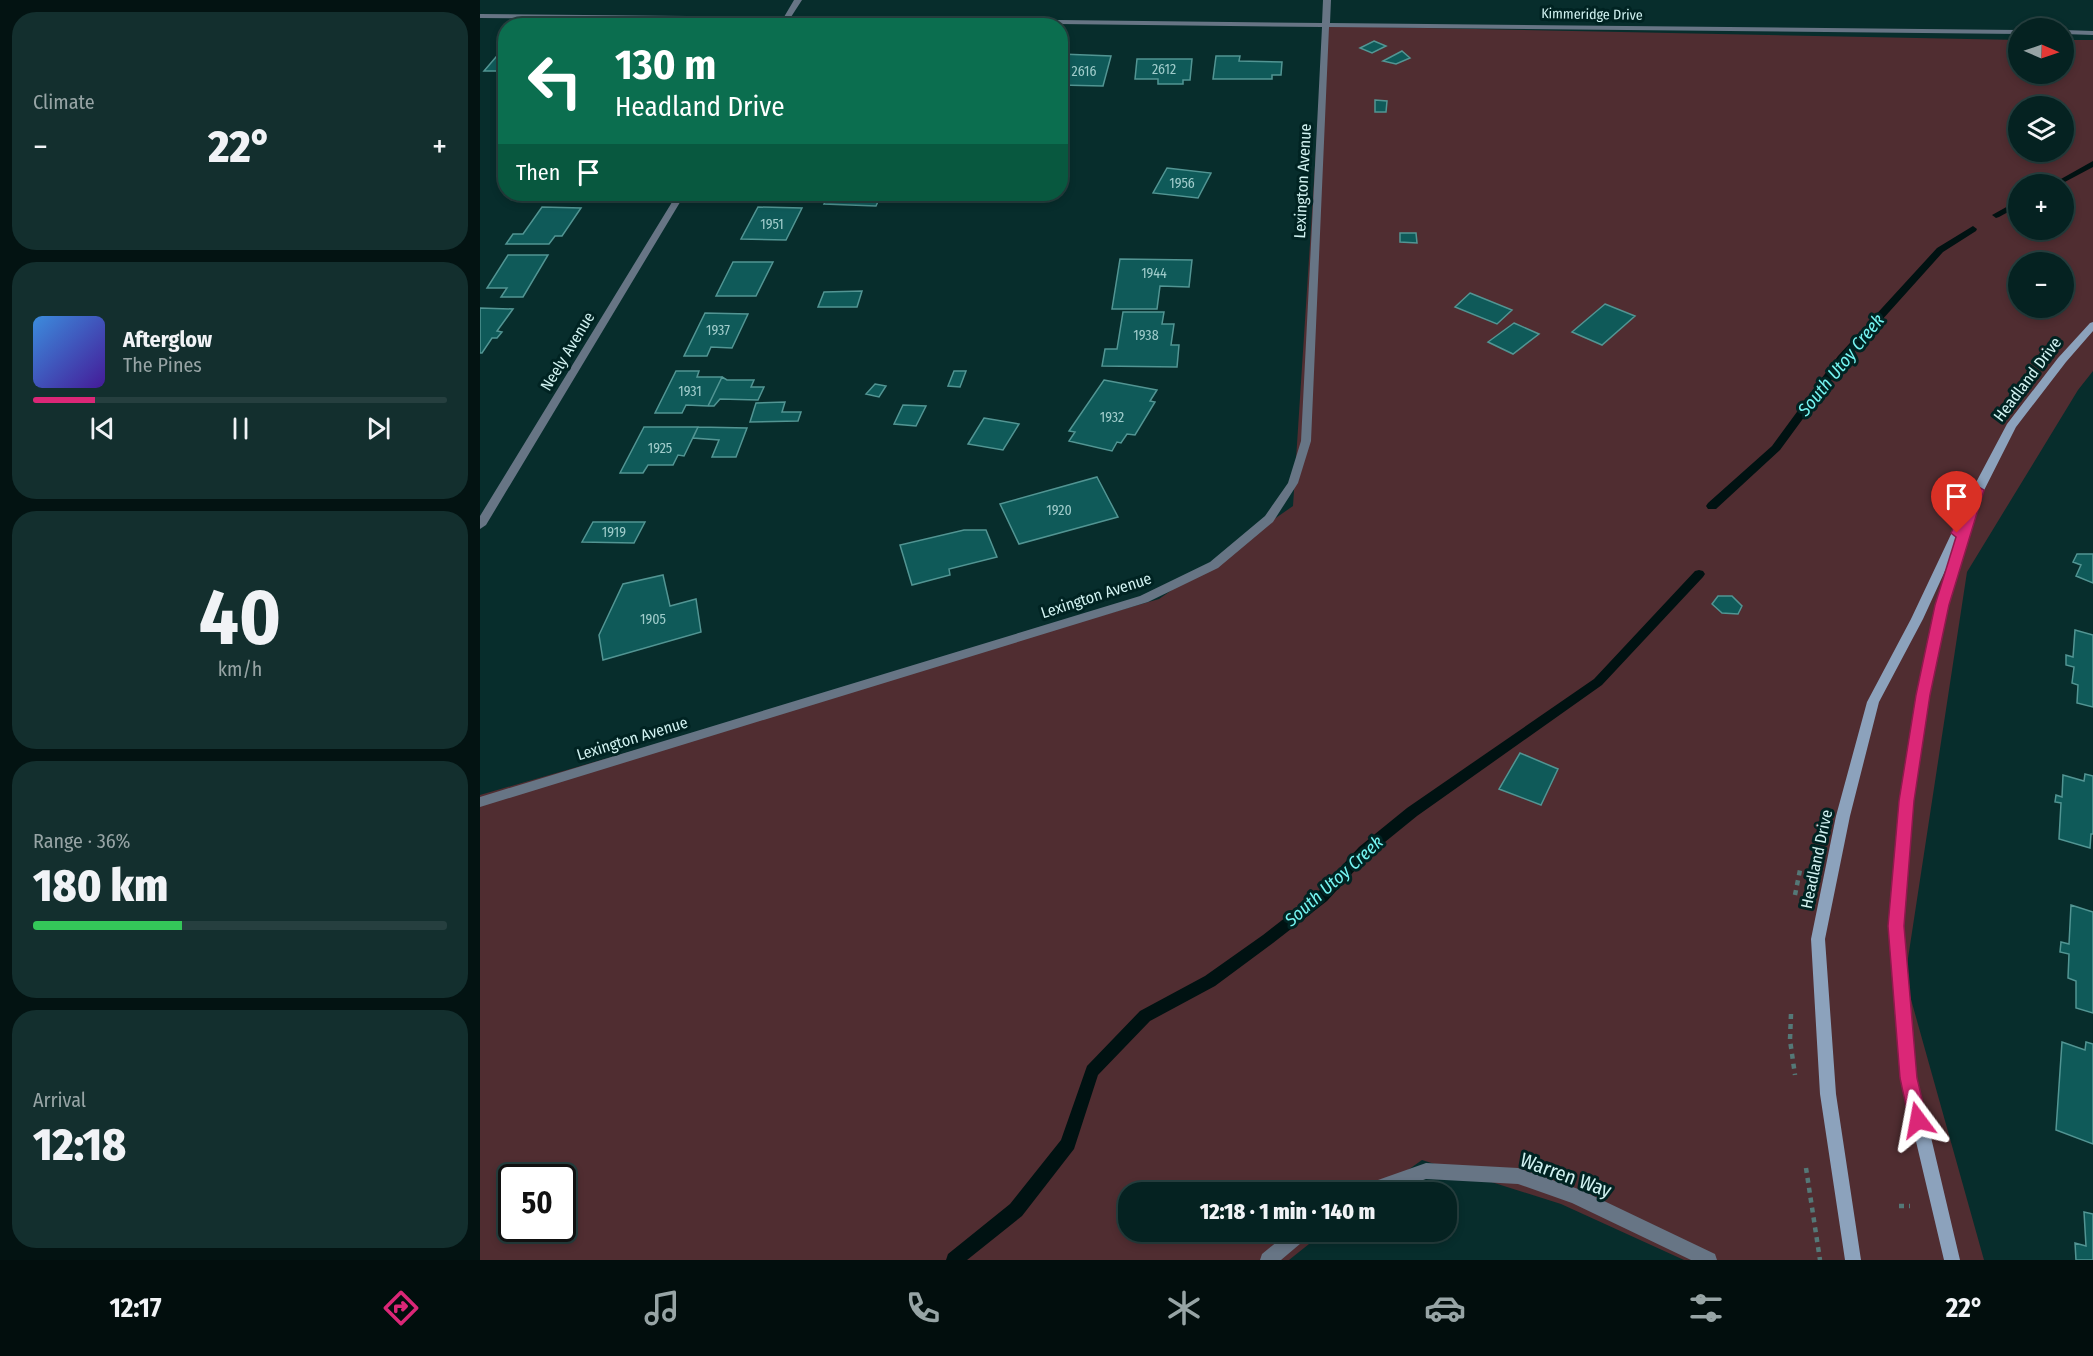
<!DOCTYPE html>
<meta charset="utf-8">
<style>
body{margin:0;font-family:"Fira Sans Condensed",sans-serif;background:#132f2e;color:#f1f3f6;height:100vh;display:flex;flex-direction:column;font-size:22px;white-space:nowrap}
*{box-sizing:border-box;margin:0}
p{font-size:20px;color:#97a4a5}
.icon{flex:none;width:33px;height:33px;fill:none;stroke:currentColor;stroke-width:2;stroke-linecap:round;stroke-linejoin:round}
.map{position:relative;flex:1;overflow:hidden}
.side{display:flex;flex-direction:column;gap:12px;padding:12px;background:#031312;width:480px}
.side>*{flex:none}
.guide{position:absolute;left:18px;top:18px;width:570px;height:183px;border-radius:24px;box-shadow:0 3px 9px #0003,0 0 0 2px #263f3f;background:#0b6e4f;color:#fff;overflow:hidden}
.needle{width:39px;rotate:92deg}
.controls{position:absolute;left:1528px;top:18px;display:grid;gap:12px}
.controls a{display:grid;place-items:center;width:66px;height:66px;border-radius:50%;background:#052221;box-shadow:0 3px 9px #0003,0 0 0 2px #263f3f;font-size:30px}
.speed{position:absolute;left:18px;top:1164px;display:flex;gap:12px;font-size:30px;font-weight:700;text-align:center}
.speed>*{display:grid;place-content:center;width:78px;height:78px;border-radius:50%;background:#052221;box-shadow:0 3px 9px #0003,0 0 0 2px #263f3f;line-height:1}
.speed .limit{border:3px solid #111;border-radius:9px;background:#fff;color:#111}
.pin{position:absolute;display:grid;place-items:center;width:51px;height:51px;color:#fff;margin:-62px -26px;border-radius:50% 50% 50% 0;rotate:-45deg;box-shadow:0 0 6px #0007}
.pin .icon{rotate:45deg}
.me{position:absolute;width:66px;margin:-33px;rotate:347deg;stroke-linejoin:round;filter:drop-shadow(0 0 4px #0008)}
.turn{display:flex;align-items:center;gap:21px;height:126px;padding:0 18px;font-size:27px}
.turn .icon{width:78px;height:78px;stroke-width:2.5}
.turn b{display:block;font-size:42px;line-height:51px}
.then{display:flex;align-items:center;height:57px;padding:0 18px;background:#0003;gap:12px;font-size:22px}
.big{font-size:45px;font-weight:800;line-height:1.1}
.side .tile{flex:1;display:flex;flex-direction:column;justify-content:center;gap:9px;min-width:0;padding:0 21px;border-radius:24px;background:#132f2e}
.side .dial{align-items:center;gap:0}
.dial b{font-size:78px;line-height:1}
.song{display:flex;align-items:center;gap:18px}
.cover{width:72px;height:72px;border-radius:9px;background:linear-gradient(135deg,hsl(210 70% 55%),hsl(260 70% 35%))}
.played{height:6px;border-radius:3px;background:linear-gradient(90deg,#db2777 15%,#263f3f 15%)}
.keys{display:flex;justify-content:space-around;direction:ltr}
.heat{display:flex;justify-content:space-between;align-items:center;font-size:33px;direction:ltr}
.charge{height:9px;border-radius:4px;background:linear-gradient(90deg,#34c759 36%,#263f3f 0)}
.trip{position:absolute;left:638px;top:1182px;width:339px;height:60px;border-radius:24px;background:#052221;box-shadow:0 3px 9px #0003,0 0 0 2px #263f3f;font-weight:800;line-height:60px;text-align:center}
.dock{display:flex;height:96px;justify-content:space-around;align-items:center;background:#020e0d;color:#97a4a5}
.dock .icon{width:42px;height:42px}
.dock .on{color:#db2777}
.dock b{font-size:27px;color:#f1f3f6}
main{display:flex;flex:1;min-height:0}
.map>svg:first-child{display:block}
.green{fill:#502d31;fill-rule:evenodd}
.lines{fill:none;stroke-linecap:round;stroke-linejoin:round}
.stream{fill:#001212;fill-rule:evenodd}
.building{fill:#0f5a59;stroke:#529593;stroke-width:1.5}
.path{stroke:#547877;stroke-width:4.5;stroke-dasharray:5 5;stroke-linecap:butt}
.minor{fill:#677585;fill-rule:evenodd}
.secondary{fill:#8ca2bc;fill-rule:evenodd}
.route{fill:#db2777;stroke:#8e194d;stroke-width:1.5}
.labels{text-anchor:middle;stroke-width:6;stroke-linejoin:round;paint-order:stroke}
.far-street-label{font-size:14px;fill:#d1f2f1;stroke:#002322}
.number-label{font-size:14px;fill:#a0cccb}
.street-label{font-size:16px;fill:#d1f2f1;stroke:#002322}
.water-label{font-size:18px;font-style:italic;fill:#75f5f2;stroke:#002322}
.near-street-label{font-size:20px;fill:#d1f2f1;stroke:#002322}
</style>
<main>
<section class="side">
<div class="tile"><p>Climate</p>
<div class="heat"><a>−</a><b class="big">22°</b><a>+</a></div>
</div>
<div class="tile">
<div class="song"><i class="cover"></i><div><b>Afterglow</b><p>The Pines</p></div></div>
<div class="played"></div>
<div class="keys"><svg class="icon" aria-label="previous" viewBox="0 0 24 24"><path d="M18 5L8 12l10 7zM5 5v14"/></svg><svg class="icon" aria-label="pause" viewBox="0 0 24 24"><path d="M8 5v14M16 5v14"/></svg><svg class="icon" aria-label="next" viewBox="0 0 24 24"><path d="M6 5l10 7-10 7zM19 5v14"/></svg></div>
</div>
<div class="tile dial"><b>40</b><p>km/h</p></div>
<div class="tile"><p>Range · 36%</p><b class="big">180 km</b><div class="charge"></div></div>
<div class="tile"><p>Arrival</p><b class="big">12:18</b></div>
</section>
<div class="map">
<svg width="1613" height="1260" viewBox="0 0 1613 1260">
<rect width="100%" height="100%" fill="#072d2c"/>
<!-- green -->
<path class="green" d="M844 26 1539 40V74H1584V40H1613V371L1598 390 1487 572 1425 978 1504 1260H1204L1081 1204 942 1160 897 1192H648V1232H844L809 1260H0V795L679 599 813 506ZM1539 106H1584V152H1539ZM1539 184H1584V230H1539ZM1539 262H1584V308H1539ZM32 1178H82V1228H32Z"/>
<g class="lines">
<!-- stream -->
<path class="stream" d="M1613 161V167L1581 184H1572Z
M1539 200V206L1519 217 1516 218 1512 215Z
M1493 226 1497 229 1496 231 1463 252 1366 360 1300 450 1236 509H1228L1226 506 1228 503 1292 446 1358 356 1457 248Z
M1219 570 1223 571 1225 574 1223 577 1122 685 937 816 889 855 847 901 793 943 735 986 670 1021 618 1075 594 1149 542 1216 487 1260H466L468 1254 530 1204 581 1140 607 1066 660 1011 725 976 783 935 837 893 879 847 927 808 1114 679 1215 571Z"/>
</g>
<!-- building -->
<path class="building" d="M894 41 906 46 892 53 880 48Z
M22 50H26V71H4Z
M922 51 930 58 916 64 903 61Z
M581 54 631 56 623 86 580 85Z
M736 56H760L759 61 802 62 801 75H792V79H733Z
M657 59H712L710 80H703V84H678V79H655Z
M895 100 907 101 906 112H895Z
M687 168 731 173 718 198 673 193Z
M306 194H329L327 198 304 197Z
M349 194H362L401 195 396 206 344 204Z
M62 207 101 208 82 236H75L69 244H26L33 234H43Z
M278 207 322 208 306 240 261 239Z
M920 233H936L937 243 920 242Z
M28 255H68L43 297H21L27 288H7Z
M640 259 712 260 709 287 680 286 677 309H632Z
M253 262H293L276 296H236Z
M382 291 377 307H338L344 292Z
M990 293 1032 310 1017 324 975 307Z
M1125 304 1155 316 1122 345 1092 332Z
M0 308 33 309 17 331 22 332 17 338H12L2 353H0Z
M643 312H684L682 324H694L691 345H699L697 367 622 366 625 349H637Z
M225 313 268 314 252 348 231 347 227 356H204Z
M1034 323 1059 334 1033 354 1008 342Z
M196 371H219L217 377H242L228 406 206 405 202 413H175Z
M474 371H486L480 387 468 386Z
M242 377 247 380H274L271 387H284L278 400 240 399 234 406H228Z
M624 380 677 390 670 401 675 402 655 435 647 434 641 443 637 442 632 451 589 441 595 432 589 431Z
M395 384 406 386 399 397 386 394Z
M305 402 302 412H321L318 421 270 422 276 403Z
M423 405 446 406 436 426 414 424Z
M504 418 539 424 523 450 488 444Z
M164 427H218L204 456 198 455 193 465H168L163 473H140Z
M218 427 267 428 256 457H232L239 440 213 438Z
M617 477 638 517 539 544 520 504Z
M113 522H165L154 543 102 542Z
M484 530H506L517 557 469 569 470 575 432 585 420 545Z
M1597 554H1613V583L1596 576 1601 565 1593 562Z
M183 575 190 606 216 599 221 632 123 660 119 635 143 584Z
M1238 596H1252L1262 606 1258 614 1242 613 1232 604Z
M1595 630 1613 635V707L1597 703 1598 685 1592 683 1594 667 1586 665V655L1593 657Z
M1040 753 1078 769 1061 805 1019 789Z
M1605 774 1613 776V834H1611L1610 848 1579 839 1581 803 1575 802 1576 795 1582 797 1583 775 1604 781Z
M1591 905 1613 912V1013L1596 1008V981L1588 978 1589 954 1580 952 1581 942 1589 944Z
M1582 1042 1605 1050 1606 1042 1613 1044V1144L1576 1130Z
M1604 1212 1613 1214V1260H1596L1595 1243 1606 1246Z"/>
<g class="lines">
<!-- path -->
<path class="path" d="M1315 895 1320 870
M1311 1014 1310 1040 1315 1075
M1326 1168 1340 1260
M1419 1206H1430"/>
<!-- minor -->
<path class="minor" d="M314 0H322L311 17 842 23 843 0H851L850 23 1539 30V34L849 27 831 441 818 483 793 522 738 568 668 602 0 807V797L660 596 730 562 785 516 808 483 821 441 842 27 308 21 306 26H300L301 21 0 18V14L304 17Z
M1584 30 1613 31V35L1584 34Z
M197 194H205L6 525 0 529V516Z
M946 1163 1038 1168 1101 1190 1235 1254 1237 1260H1211L1092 1203 1038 1184 946 1179 908 1192H879L881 1186Z
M809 1232H829L827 1238 801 1260H780L782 1254Z"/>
<!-- secondary -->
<path class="secondary" d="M1613 322V331L1586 362 1536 427 1484 530 1490 534 1468 605 1449 695 1434 800 1423 926 1437 1078 1480 1260H1464L1421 1078 1409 926 1420 800 1437 695 1456 605 1470 560 1443 619 1399 702 1370 816 1345 939 1356 1094 1381 1260H1365L1340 1094 1331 939 1356 816 1387 702 1431 619 1492 490 1527 424 1578 358 1610 323Z"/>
</g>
<!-- route -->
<path class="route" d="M1497 486 1504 490 1469 605 1450 695 1434 801 1424 926 1437 1078 1447 1120 1445 1126 1438 1128 1432 1126 1429 1120 1420 1078 1408 926 1419 801 1436 695 1455 605 1476 537 1471 533 1491 490Z"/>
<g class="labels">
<!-- far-street labels -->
<g class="far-street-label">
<text transform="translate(1112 14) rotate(1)" y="5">Kimmeridge Drive</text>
</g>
<!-- number labels -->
<g class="number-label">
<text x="684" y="74">2612</text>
<text x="604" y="76">2616</text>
<text x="702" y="188">1956</text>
<text x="292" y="229">1951</text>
<text x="674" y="278">1944</text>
<text x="238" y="335">1937</text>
<text x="666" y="340">1938</text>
<text x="210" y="396">1931</text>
<text x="632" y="422">1932</text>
<text x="180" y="453">1925</text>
<text x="579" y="515">1920</text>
<text x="134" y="537">1919</text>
<text x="173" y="624">1905</text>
</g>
<!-- street labels -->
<g class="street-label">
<text transform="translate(822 181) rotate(-87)" y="6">Lexington Avenue</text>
<text transform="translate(87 351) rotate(-59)" y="6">Neely Avenue</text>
<text transform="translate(1547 379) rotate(-53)" y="6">Headland Drive</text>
<text transform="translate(616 595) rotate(-18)" y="6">Lexington Avenue</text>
<text transform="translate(152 738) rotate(-17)" y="6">Lexington Avenue</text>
<text transform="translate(1336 859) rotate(-78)" y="6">Headland Drive</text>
</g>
<!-- water labels -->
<g class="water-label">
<text transform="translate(1361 365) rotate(-51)" y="6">South Utoy Creek</text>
<text transform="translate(854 881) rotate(-42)" y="6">South Utoy Creek</text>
</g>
<!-- near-street labels -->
<g class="near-street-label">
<text transform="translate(1086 1175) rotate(20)" y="7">Warren Way</text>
</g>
</g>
</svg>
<div class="controls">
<a><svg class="needle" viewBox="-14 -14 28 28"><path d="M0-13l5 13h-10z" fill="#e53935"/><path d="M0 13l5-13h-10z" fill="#97a4a5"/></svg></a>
<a><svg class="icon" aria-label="layers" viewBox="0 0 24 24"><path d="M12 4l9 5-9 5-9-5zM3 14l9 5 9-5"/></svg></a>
<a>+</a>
<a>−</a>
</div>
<div class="speed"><div class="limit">50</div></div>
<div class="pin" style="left:1477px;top:533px;background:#d93025"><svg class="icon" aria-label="arrive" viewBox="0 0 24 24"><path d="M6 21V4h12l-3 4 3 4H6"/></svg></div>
<svg class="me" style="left:1438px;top:1120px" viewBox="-20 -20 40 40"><path d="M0-17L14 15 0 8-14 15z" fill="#db2777" stroke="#fff" stroke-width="4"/></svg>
<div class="trip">12:18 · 1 min · 140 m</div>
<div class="guide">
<div class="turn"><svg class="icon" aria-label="left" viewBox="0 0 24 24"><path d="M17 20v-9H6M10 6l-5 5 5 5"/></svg><div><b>130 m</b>Headland Drive</div></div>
<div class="then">Then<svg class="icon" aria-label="arrive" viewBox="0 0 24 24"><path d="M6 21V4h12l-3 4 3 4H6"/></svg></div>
</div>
</div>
</main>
<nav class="dock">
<b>12:17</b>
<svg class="icon on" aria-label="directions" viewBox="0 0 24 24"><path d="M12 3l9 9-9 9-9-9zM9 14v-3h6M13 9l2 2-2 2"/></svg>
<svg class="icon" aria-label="music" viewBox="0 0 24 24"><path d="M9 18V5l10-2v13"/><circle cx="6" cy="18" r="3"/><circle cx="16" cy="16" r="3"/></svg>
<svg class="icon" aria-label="phone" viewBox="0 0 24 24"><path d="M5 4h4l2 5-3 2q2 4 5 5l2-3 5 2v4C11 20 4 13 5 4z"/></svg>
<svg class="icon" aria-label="climate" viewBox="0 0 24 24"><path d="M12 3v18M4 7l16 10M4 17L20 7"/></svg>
<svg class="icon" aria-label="car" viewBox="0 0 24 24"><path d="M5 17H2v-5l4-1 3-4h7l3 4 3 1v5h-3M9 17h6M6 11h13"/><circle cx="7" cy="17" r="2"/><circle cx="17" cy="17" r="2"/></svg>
<svg class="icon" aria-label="filters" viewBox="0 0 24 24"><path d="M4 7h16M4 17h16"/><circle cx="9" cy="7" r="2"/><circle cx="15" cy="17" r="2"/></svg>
<b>22°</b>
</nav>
